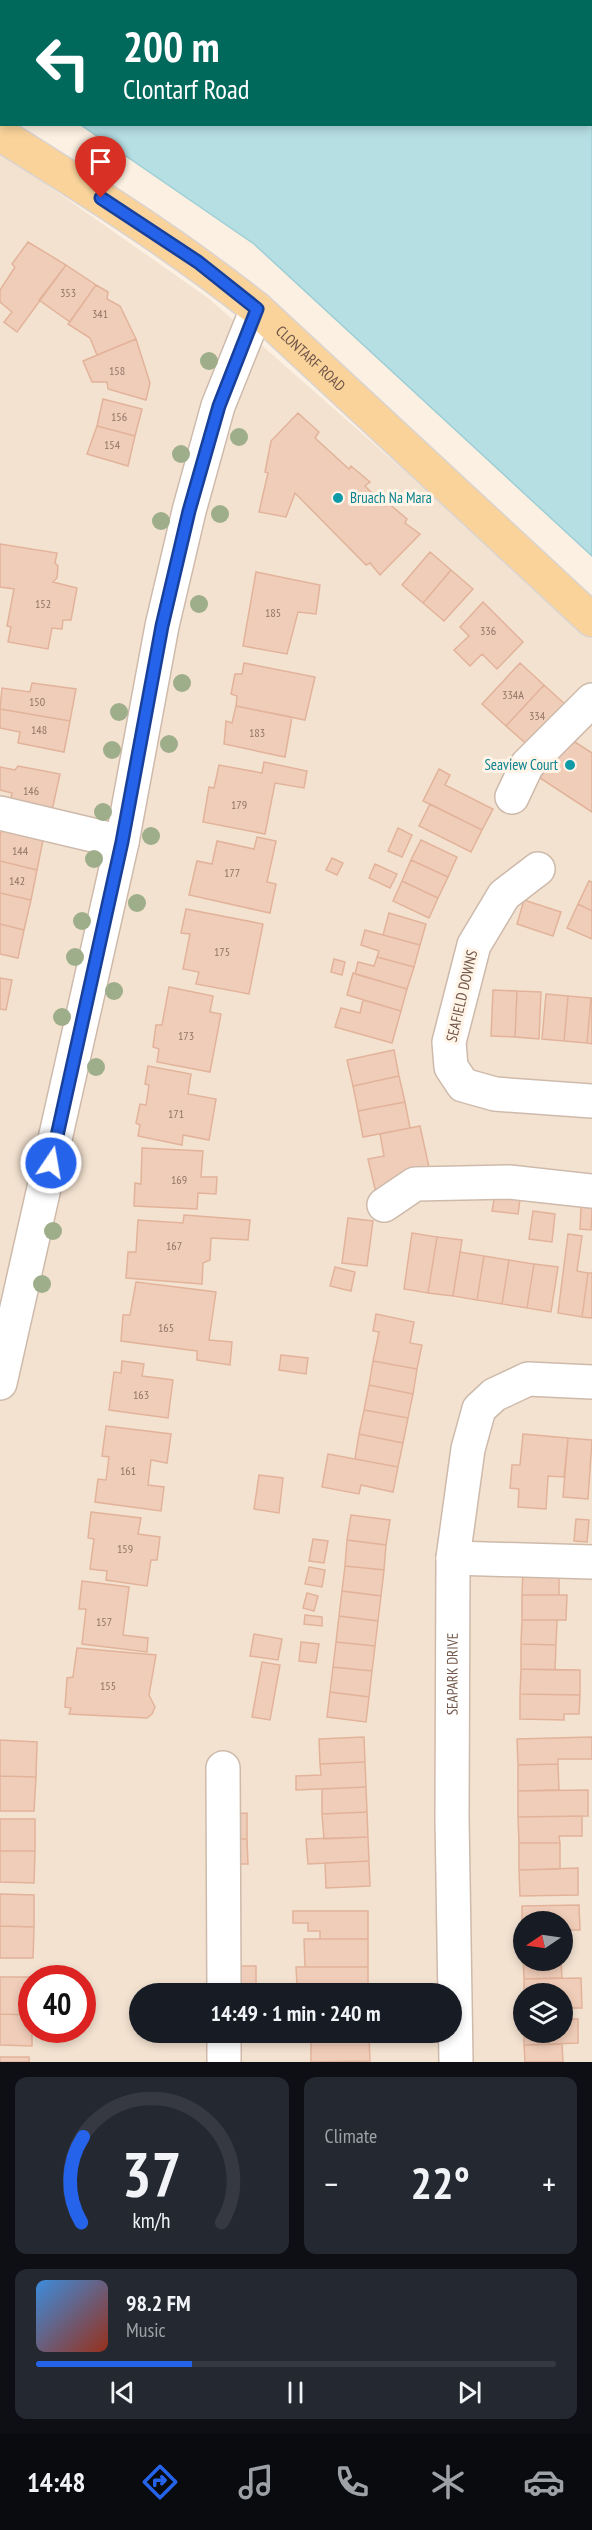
<!DOCTYPE html>
<meta charset="utf-8">
<style>
body{margin:0;font-family:"PT Sans Narrow",sans-serif;background:#242831;color:#f1f3f6;height:100vh;display:flex;flex-direction:column;font-size:22px;white-space:nowrap}
*{box-sizing:border-box;margin:0}
p{font-size:20px;color:#9ea1a6}
.icon{flex:none;width:33px;height:33px;fill:none;stroke:currentColor;stroke-width:2;stroke-linecap:round;stroke-linejoin:round}
.map{position:relative;height:2062px;overflow:hidden}
.sheet{display:flex;flex-direction:column;gap:15px;padding:15px;background:#0d0f14;flex:1}
.sheet>*{flex:none}
.hud{position:absolute;left:0px;top:0px;width:592px;height:126px;box-shadow:0 3px 9px #0003;background:#00695c;color:#fff;overflow:hidden}
.needle{width:39px;rotate:257deg}
.buttons{position:absolute;left:513px;top:1911px;display:grid;gap:12px}
.buttons a{display:grid;place-items:center;width:60px;height:60px;border-radius:50%;background:#171b24;box-shadow:0 3px 9px #0003;font-size:30px}
.speed{position:absolute;left:18px;top:1965px;display:flex;gap:12px;font-size:30px;font-weight:700;text-align:center}
.speed>*{display:grid;place-content:center;width:78px;height:78px;border-radius:50%;background:#171b24;box-shadow:0 3px 9px #0003;line-height:1}
.speed .limit{border:9px solid #d22;background:#fff;color:#111}
.pin{position:absolute;display:grid;place-items:center;width:51px;height:51px;color:#fff;margin:-62px -26px;border-radius:50% 50% 50% 0;rotate:-45deg;box-shadow:0 0 6px #0007}
.pin .icon{rotate:45deg}
.me{position:absolute;width:66px;margin:-33px;rotate:12deg;stroke-linejoin:round;filter:drop-shadow(0 0 4px #0008)}
.turn{display:flex;align-items:center;gap:21px;height:126px;padding:0 24px;font-size:27px}
.turn .icon{width:78px;height:78px;stroke-width:2.5}
.turn b{display:block;font-size:42px;line-height:51px}
.big{font-size:45px;font-weight:700;line-height:1.1}
.sheet .widget{flex:1;display:flex;flex-direction:column;justify-content:center;gap:9px;min-width:0;padding:0 21px;border-radius:12px;background:#242831}
.sheet .dial{align-items:center;gap:0}
.dial svg{height:156px;overflow:visible;fill:none;stroke:#363941;stroke-width:7;stroke-linecap:round;text-anchor:middle}
.dial text{fill:#f1f3f6;stroke:none}
.song{display:flex;align-items:center;gap:18px}
.cover{width:72px;height:72px;border-radius:9px;background:linear-gradient(135deg,hsl(210 70% 55%),hsl(10 70% 35%))}
.played{height:6px;border-radius:3px;background:linear-gradient(90deg,#2563eb 30%,#363941 30%)}
.keys{display:flex;justify-content:space-around;direction:ltr}
.heat{display:flex;justify-content:space-between;align-items:center;font-size:33px;direction:ltr}
.sheet .tiles{flex:1;display:grid;gap:15px;grid-template-columns:1fr 1fr}
.widget:last-child{grid-column:span 2}
.trip{position:absolute;left:129px;top:1983px;width:333px;height:60px;border-radius:30px;background:#171b24;box-shadow:0 3px 9px #0003;font-weight:700;line-height:60px;text-align:center}
.dock{display:flex;height:96px;justify-content:space-around;align-items:center;background:#090b0e;color:#9ea1a6}
.dock .icon{width:42px;height:42px}
.dock .current{color:#2563eb}
.dock b{font-size:27px;color:#f1f3f6}
.map>svg:first-child{display:block}
.residential{fill:#f3e2d0;fill-rule:evenodd}
.water{fill:#b6dfe4;stroke:#9dced5;stroke-width:1.5}
.building{fill:#f0cdb9;stroke:#e2b39a;stroke-width:1.5}
.lines{fill:none;stroke-linecap:round;stroke-linejoin:round}
.minor-casing{stroke:#cebaab;stroke-width:36}
.major-casing{stroke:#dad3d0;stroke-width:36}
.minor{stroke:#fff;stroke-width:33}
.major{stroke:#f9d39a;stroke-width:33}
.tree{fill:#9fae8a}
.route-casing{stroke:#184099;stroke-width:15}
.route{stroke:#2563eb;stroke-width:10}
.culture-dot{fill:#0f9aa8;stroke:#fff4e7;stroke-width:2}
.labels{text-anchor:middle;stroke-width:6;stroke-linejoin:round;paint-order:stroke}
.number-label{font-size:12px;fill:#917465}
.street-label{font-size:15px;fill:#715649;stroke:#fff4e7}
.culture-label{font-size:15px;fill:#0d838f;stroke:#fff4e7;text-anchor:start}
</style>
<div class="map">
<svg width="592" height="2062" viewBox="0 0 592 2062">
<rect width="100%" height="100%" fill="#fbf0e1"/>
<!-- residential -->
<path class="residential" d="M0 152 208 298 499 554 592 639V2062H0ZM524 1922H562V1960H524ZM32 1978H82V2030H32ZM140 1994H452V2032H140ZM524 1994H562V2032H524Z"/>
<!-- water -->
<path class="water" d="M0 0H592V556L254 244 81 125 591 124V2H2L1 70Z"/>
<!-- building -->
<path class="building" d="M28 242 66 265 17 332 4 322 12 312 0 302V290L15 267 12 264Z
M66 265 96 285 70 322 39 300Z
M96 285 108 292 107 299 120 306 136 339 97 355 90 338 68 324Z
M136 339 150 383 146 400 108 389 107 382H92L83 361Z
M103 399 142 409 135 436 97 426Z
M298 413 319 432 315 438 349 469 351 466 370 482 365 486 385 506 388 503 407 519 405 523 420 534 380 575 370 563 366 565 295 493 286 517 259 512 268 473 265 472 271 441Z
M97 426 135 436 128 466 87 454Z
M0 544 57 553 55 563 58 566 57 578 53 582 77 588 71 620H63L62 629 52 628 48 649 8 642 11 627 7 626 14 589 0 587Z
M430 552 451 570 423 603 402 585Z
M451 570 473 589 444 621 423 603Z
M256 572 320 585 316 614 298 612 287 654 243 646Z
M483 602 523 642 497 669 482 654 470 666 454 650 469 636 460 627Z
M244 663 315 677 305 720 236 706 237 696 231 694 235 674H242Z
M520 663 544 685 506 726 482 704Z
M32 683 76 689 70 721 0 709 2 688 30 692Z
M544 685 568 707 531 748 506 726Z
M236 706 292 717 285 757 224 744 226 721 232 723Z
M0 709 70 721 64 752 18 743 20 732 0 728Z
M567 737 592 753V812L540 778Z
M264 762 307 771 304 788 275 783 265 834 203 822 209 787 214 788 219 765 262 773Z
M18 766 60 774 51 815 9 806 12 793 0 790V767L15 770Z
M439 769 450 775 445 785 493 809 482 830 423 801Z
M430 804 482 830 471 852 419 826Z
M398 828 412 835 402 857 388 851Z
M2 830 43 840 37 870 0 861V835Z
M257 837 276 841 267 882 276 884 270 913 189 895 197 861 212 864 217 841 254 849Z
M421 840 457 857 448 877 411 860Z
M332 858 343 863 337 875 326 870Z
M411 860 448 877 438 898 402 881Z
M0 861 37 870 31 900 0 893Z
M375 864 397 874 390 888 369 878Z
M402 881 438 898 429 918 393 901Z
M589 881 592 882V911L578 904Z
M0 893 31 900 24 930 0 924Z
M524 900 561 912 553 936 517 924Z
M578 904 592 911V939L567 928Z
M186 909 263 924 249 994 196 984 199 972 183 969 190 934 181 933Z
M389 913 426 924 420 945 383 935Z
M0 924 24 930 18 958 0 954Z
M365 930 420 945 414 967 377 957 379 951 361 945Z
M377 957 414 967 407 989 355 974 358 962 374 966Z
M334 959 345 962 342 975 331 972Z
M353 973 407 989 401 1011 347 995Z
M0 978 12 980 6 1010 0 1009Z
M169 987 213 996 210 1012 221 1014 210 1072 157 1062 159 1049 153 1047 156 1025H162Z
M493 990 517 991 515 1037 491 1036Z
M517 991 541 992 539 1039 515 1037Z
M546 994 568 996 564 1041 542 1039Z
M568 996 591 998 587 1043 564 1041Z
M591 998H592V1044L587 1043Z
M363 1000 401 1011 392 1043 335 1027 341 1008 360 1013Z
M394 1050 399 1076 353 1086 347 1060Z
M148 1066 191 1074 188 1094 216 1099 209 1140 183 1135 182 1145 138 1136 140 1125 136 1123 140 1104 146 1105 149 1085 145 1084Z
M399 1076 405 1102 358 1111 353 1086Z
M405 1102 410 1128 363 1137 358 1111Z
M420 1126 430 1172 376 1193 368 1159 384 1156 380 1134Z
M142 1148 203 1151 201 1177H217L216 1194 198 1193 197 1209 134 1206 135 1183 141 1184Z
M496 1188 521 1192 518 1214 492 1211Z
M581 1207 592 1208 591 1230 580 1229Z
M533 1211 555 1214 552 1242 529 1239Z
M184 1215 250 1220 248 1240 211 1238 210 1260 203 1263 202 1284 126 1278 128 1252H136L138 1220 183 1223Z
M348 1218 373 1221 367 1266 342 1263Z
M412 1233 437 1237 428 1293 404 1289Z
M568 1234 582 1236 577 1271 588 1273 582 1317 558 1313Z
M437 1237 462 1240 453 1296 428 1293Z
M460 1252 484 1256 477 1300 453 1296Z
M484 1256 509 1260 502 1304 477 1300Z
M509 1260 534 1264 527 1308 502 1304Z
M534 1264 558 1267 551 1312 527 1308Z
M335 1267 355 1272 351 1291 330 1286Z
M588 1273H592V1318L582 1317Z
M136 1282 216 1292 209 1340 232 1342 230 1365 197 1360V1351L121 1341 123 1315H130Z
M376 1314 414 1322 410 1343 422 1345 417 1369 373 1361 379 1332 373 1331Z
M281 1355 308 1358 306 1374 279 1370Z
M122 1361 144 1364 142 1376 173 1380 168 1418 109 1410 114 1372 121 1373Z
M373 1361 417 1369 413 1394 369 1385Z
M369 1385 413 1394 408 1418 364 1410Z
M364 1410 408 1418 403 1443 359 1434Z
M106 1426 171 1434 167 1463 151 1460 148 1485 164 1487 161 1511 95 1502 98 1479 106 1480 109 1457 102 1456Z
M359 1434 403 1443 398 1467 355 1459Z
M523 1434 568 1438 564 1477 548 1476 546 1509 518 1507 519 1489 510 1488 512 1465H520Z
M568 1438 592 1440 588 1499 563 1497Z
M328 1454 398 1467 393 1492 361 1485 359 1494 322 1487Z
M259 1475 283 1478 279 1513 254 1509Z
M91 1512 141 1518 138 1534 160 1537 157 1560H151L147 1586 106 1580 107 1571 90 1569 94 1539 88 1538Z
M351 1515 390 1520 386 1545 347 1540Z
M576 1519 589 1520 587 1542 574 1541Z
M313 1539 328 1541 324 1563 309 1561Z
M347 1540 386 1545 384 1570 345 1566Z
M345 1566 384 1570 381 1596 342 1591Z
M309 1567 325 1570 322 1587 305 1584Z
M523 1570H559V1595H522Z
M82 1581 129 1587 123 1635 148 1638 147 1652 82 1644 86 1609H79Z
M342 1591 381 1596 378 1621 339 1616Z
M307 1593 318 1596 314 1611 303 1608Z
M522 1595H567L566 1620H522Z
M305 1615 322 1617V1626L304 1624Z
M339 1616 378 1621 375 1646 336 1642Z
M522 1620H557L556 1645 521 1644Z
M254 1634 282 1639 278 1660 250 1656Z
M301 1642 319 1644 316 1663 299 1661Z
M336 1642 375 1646 372 1671 333 1667Z
M521 1644 556 1645 555 1670 521 1669Z
M77 1648 156 1655 149 1695 155 1707 152 1714 147 1718 69 1714 71 1708 65 1707 67 1678 73 1677Z
M262 1662 280 1665 270 1720 252 1717Z
M333 1667 372 1671 369 1697 330 1692Z
M521 1669 580 1670V1695L520 1694Z
M330 1692 369 1697 366 1722 327 1717Z
M520 1694 580 1695 579 1714H564V1720L520 1719Z
M364 1737 365 1762 320 1764 319 1739Z
M592 1737V1759H558V1764L518 1765 517 1739Z
M0 1740 37 1742 36 1777 0 1776Z
M365 1762 366 1787 296 1790V1776L321 1775 320 1764Z
M558 1764 559 1790 518 1791V1765Z
M0 1776 36 1777 34 1811H0Z
M366 1787 367 1812 322 1814V1789Z
M588 1790V1816L518 1817V1791Z
M367 1812 368 1837 324 1839 322 1814Z
M247 1813V1839H230V1814Z
M582 1816V1836H559L560 1843H519L518 1817Z
M0 1819H35V1851H0Z
M368 1837 369 1861 308 1864 306 1839Z
M230 1839H247L248 1864H231Z
M519 1843H560V1869L519 1870Z
M0 1851H35L34 1883 0 1882Z
M369 1861 370 1886 326 1888 325 1863Z
M578 1868V1895L520 1896 519 1870Z
M0 1894 34 1895V1927L0 1926Z
M579 1905 580 1930H562V1922H524L522 1931V1906Z
M293 1911H368V1939H320V1931H308V1923H293Z
M0 1926 34 1927 33 1958H0Z
M304 1939H368V1967H305Z
M523 1955 524 1960H561L562 1978 524 1979Z
M237 1966H256V1993H237Z
M296 1967H368V1994H330L331 1986 297 1985Z
M0 1977H47L32 1978V2015L0 2014Z
M581 1978 582 2008H562V1994H524V1979Z
M0 2014 32 2015V2046L0 2045Z
M562 2019H578V2043L524 2045V2032H562Z
M369 2036 370 2061 311 2062V2037Z
M562 2044 563 2062H525L524 2045Z
M0 2057H29V2062H0Z"/>
<g class="lines">
<!-- minor casing -->
<g class="minor-casing">
<g id="minor">
<path d="M512 797 527 765 592 700"/>
<path d="M0 813 122 842"/>
<path d="M538 869 504 895 474 945 449 1042 451 1067 463 1085 495 1094 592 1101"/>
<path d="M384 1205 415 1184 509 1182 592 1191"/>
<path d="M0 1383 122 842 162 626 189 511 218 406 257 309"/>
<path d="M453 1558 592 1562"/>
<path d="M223 1768 224 1994"/>
<path d="M224 2062V2032"/>
<path id="s1" d="M456 2062 452 1818 453 1558 468 1449 479 1409 494 1395 528 1379 592 1382"/>
</g>
</g>
<!-- major casing -->
<g class="major-casing">
<g id="major">
<path id="s2" d="M0 134C89 190 174 243 257 309L592 620"/>
</g>
</g>
<!-- minor -->
<use href="#minor" class="minor"/>
<!-- major -->
<use href="#major" class="major"/>
</g>
<!-- trees -->
<g class="tree">
<circle cx="209" cy="361" r="9"/>
<circle cx="239" cy="437" r="9"/>
<circle cx="181" cy="454" r="9"/>
<circle cx="220" cy="514" r="9"/>
<circle cx="161" cy="521" r="9"/>
<circle cx="199" cy="604" r="9"/>
<circle cx="182" cy="683" r="9"/>
<circle cx="119" cy="712" r="9"/>
<circle cx="169" cy="744" r="9"/>
<circle cx="112" cy="750" r="9"/>
<circle cx="103" cy="812" r="9"/>
<circle cx="151" cy="836" r="9"/>
<circle cx="94" cy="859" r="9"/>
<circle cx="137" cy="903" r="9"/>
<circle cx="82" cy="921" r="9"/>
<circle cx="75" cy="957" r="9"/>
<circle cx="114" cy="991" r="9"/>
<circle cx="62" cy="1017" r="9"/>
<circle cx="96" cy="1067" r="9"/>
<circle cx="70" cy="1163" r="9"/>
<circle cx="53" cy="1231" r="9"/>
<circle cx="42" cy="1284" r="9"/>
</g>
<g class="lines">
<!-- route casing -->
<g class="route-casing">
<path id="route" d="M51 1163 122 842 162 626 189 511 219 406 257 309 198 262 101 198"/>
</g>
<!-- route -->
<use href="#route" class="route"/>
</g>
<!-- markers -->
<g class="culture-dot">
<circle cx="338" cy="498" r="6"/>
<circle cx="570" cy="765" r="6"/>
</g>
<g class="labels">
<!-- number labels -->
<g class="number-label">
<text x="68" y="297">353</text>
<text x="100" y="318">341</text>
<text x="117" y="375">158</text>
<text x="119" y="421">156</text>
<text x="112" y="449">154</text>
<text x="43" y="608">152</text>
<text x="273" y="617">185</text>
<text x="488" y="635">336</text>
<text x="513" y="699">334A</text>
<text x="37" y="706">150</text>
<text x="537" y="720">334</text>
<text x="39" y="734">148</text>
<text x="257" y="737">183</text>
<text x="31" y="795">146</text>
<text x="239" y="809">179</text>
<text x="20" y="855">144</text>
<text x="232" y="877">177</text>
<text x="17" y="885">142</text>
<text x="222" y="956">175</text>
<text x="186" y="1040">173</text>
<text x="176" y="1118">171</text>
<text x="179" y="1184">169</text>
<text x="174" y="1250">167</text>
<text x="166" y="1332">165</text>
<text x="141" y="1399">163</text>
<text x="128" y="1475">161</text>
<text x="125" y="1553">159</text>
<text x="104" y="1626">157</text>
<text x="108" y="1690">155</text>
</g>
<!-- street labels -->
<g class="street-label">
<text dy="5" stroke="none"><textPath href="#s2" startOffset="384">CLONTARF ROAD</textPath></text>
<text transform="translate(462 996) rotate(-77)" y="5">SEAFIELD DOWNS</text>
<text dy="5" stroke="none"><textPath href="#s1" startOffset="388">SEAPARK DRIVE</textPath></text>
</g>
<!-- culture labels -->
<g class="culture-label">
<text x="350" y="503">Bruach Na Mara</text>
<text x="558" y="770" text-anchor="end">Seaview Court</text>
</g>
</g>
</svg>
<div class="buttons">
<a><svg class="needle" viewBox="-14 -14 28 28"><path d="M0-13l5 13h-10z" fill="#e53935"/><path d="M0 13l5-13h-10z" fill="#9ea1a6"/></svg></a>
<a><svg class="icon" aria-label="layers" viewBox="0 0 24 24"><path d="M12 4l9 5-9 5-9-5zM3 14l9 5 9-5"/></svg></a>
</div>
<div class="speed"><div class="limit">40</div></div>
<div class="pin" style="left:101px;top:198px;background:#d93025"><svg class="icon" aria-label="arrive" viewBox="0 0 24 24"><path d="M6 21V4h12l-3 4 3 4H6"/></svg></div>
<svg class="me" style="left:51px;top:1163px" viewBox="-20 -20 40 40"><circle r="17" fill="#2563eb" stroke="#fff" stroke-width="3"/><path d="M0-11L8 9 0 5-8 9z" fill="#fff"/></svg>
<div class="trip">14:49 · 1 min · 240 m</div>
<div class="hud">
<div class="turn"><svg class="icon" aria-label="left" viewBox="0 0 24 24"><path d="M17 20v-9H6M10 6l-5 5 5 5"/></svg><div><b>200 m</b>Clontarf Road</div></div>
</div>
</div>
<section class="sheet">
<div class="tiles">
<div class="widget dial"><svg viewBox="0 0 100 80">
<path d="M14 69A42 42 0 1 1 86 69"/>
<path d="M14 69A42 42 0 0 1 15 25" stroke="#2563eb"/>
<text x="50" y="56" font-size="32" font-weight="700">37</text>
<text x="50" y="72" font-size="11">km/h</text>
</svg></div>
<div class="widget"><p>Climate</p>
<div class="heat"><a>−</a><b class="big">22°</b><a>+</a></div>
</div>
<div class="widget">
<div class="song"><i class="cover"></i><div><b>98.2 FM</b><p>Music</p></div></div>
<div class="played"></div>
<div class="keys"><svg class="icon" aria-label="previous" viewBox="0 0 24 24"><path d="M18 5L8 12l10 7zM5 5v14"/></svg><svg class="icon" aria-label="pause" viewBox="0 0 24 24"><path d="M8 5v14M16 5v14"/></svg><svg class="icon" aria-label="next" viewBox="0 0 24 24"><path d="M6 5l10 7-10 7zM19 5v14"/></svg></div>
</div>
</div>
</section>
<nav class="dock">
<b>14:48</b>
<svg class="icon current" aria-label="directions" viewBox="0 0 24 24"><path d="M12 3l9 9-9 9-9-9zM9 14v-3h6M13 9l2 2-2 2"/></svg>
<svg class="icon" aria-label="music" viewBox="0 0 24 24"><path d="M9 18V5l10-2v13"/><circle cx="6" cy="18" r="3"/><circle cx="16" cy="16" r="3"/></svg>
<svg class="icon" aria-label="phone" viewBox="0 0 24 24"><path d="M5 4h4l2 5-3 2q2 4 5 5l2-3 5 2v4C11 20 4 13 5 4z"/></svg>
<svg class="icon" aria-label="climate" viewBox="0 0 24 24"><path d="M12 3v18M4 7l16 10M4 17L20 7"/></svg>
<svg class="icon" aria-label="car" viewBox="0 0 24 24"><path d="M5 17H2v-5l4-1 3-4h7l3 4 3 1v5h-3M9 17h6M6 11h13"/><circle cx="7" cy="17" r="2"/><circle cx="17" cy="17" r="2"/></svg>
</nav>
